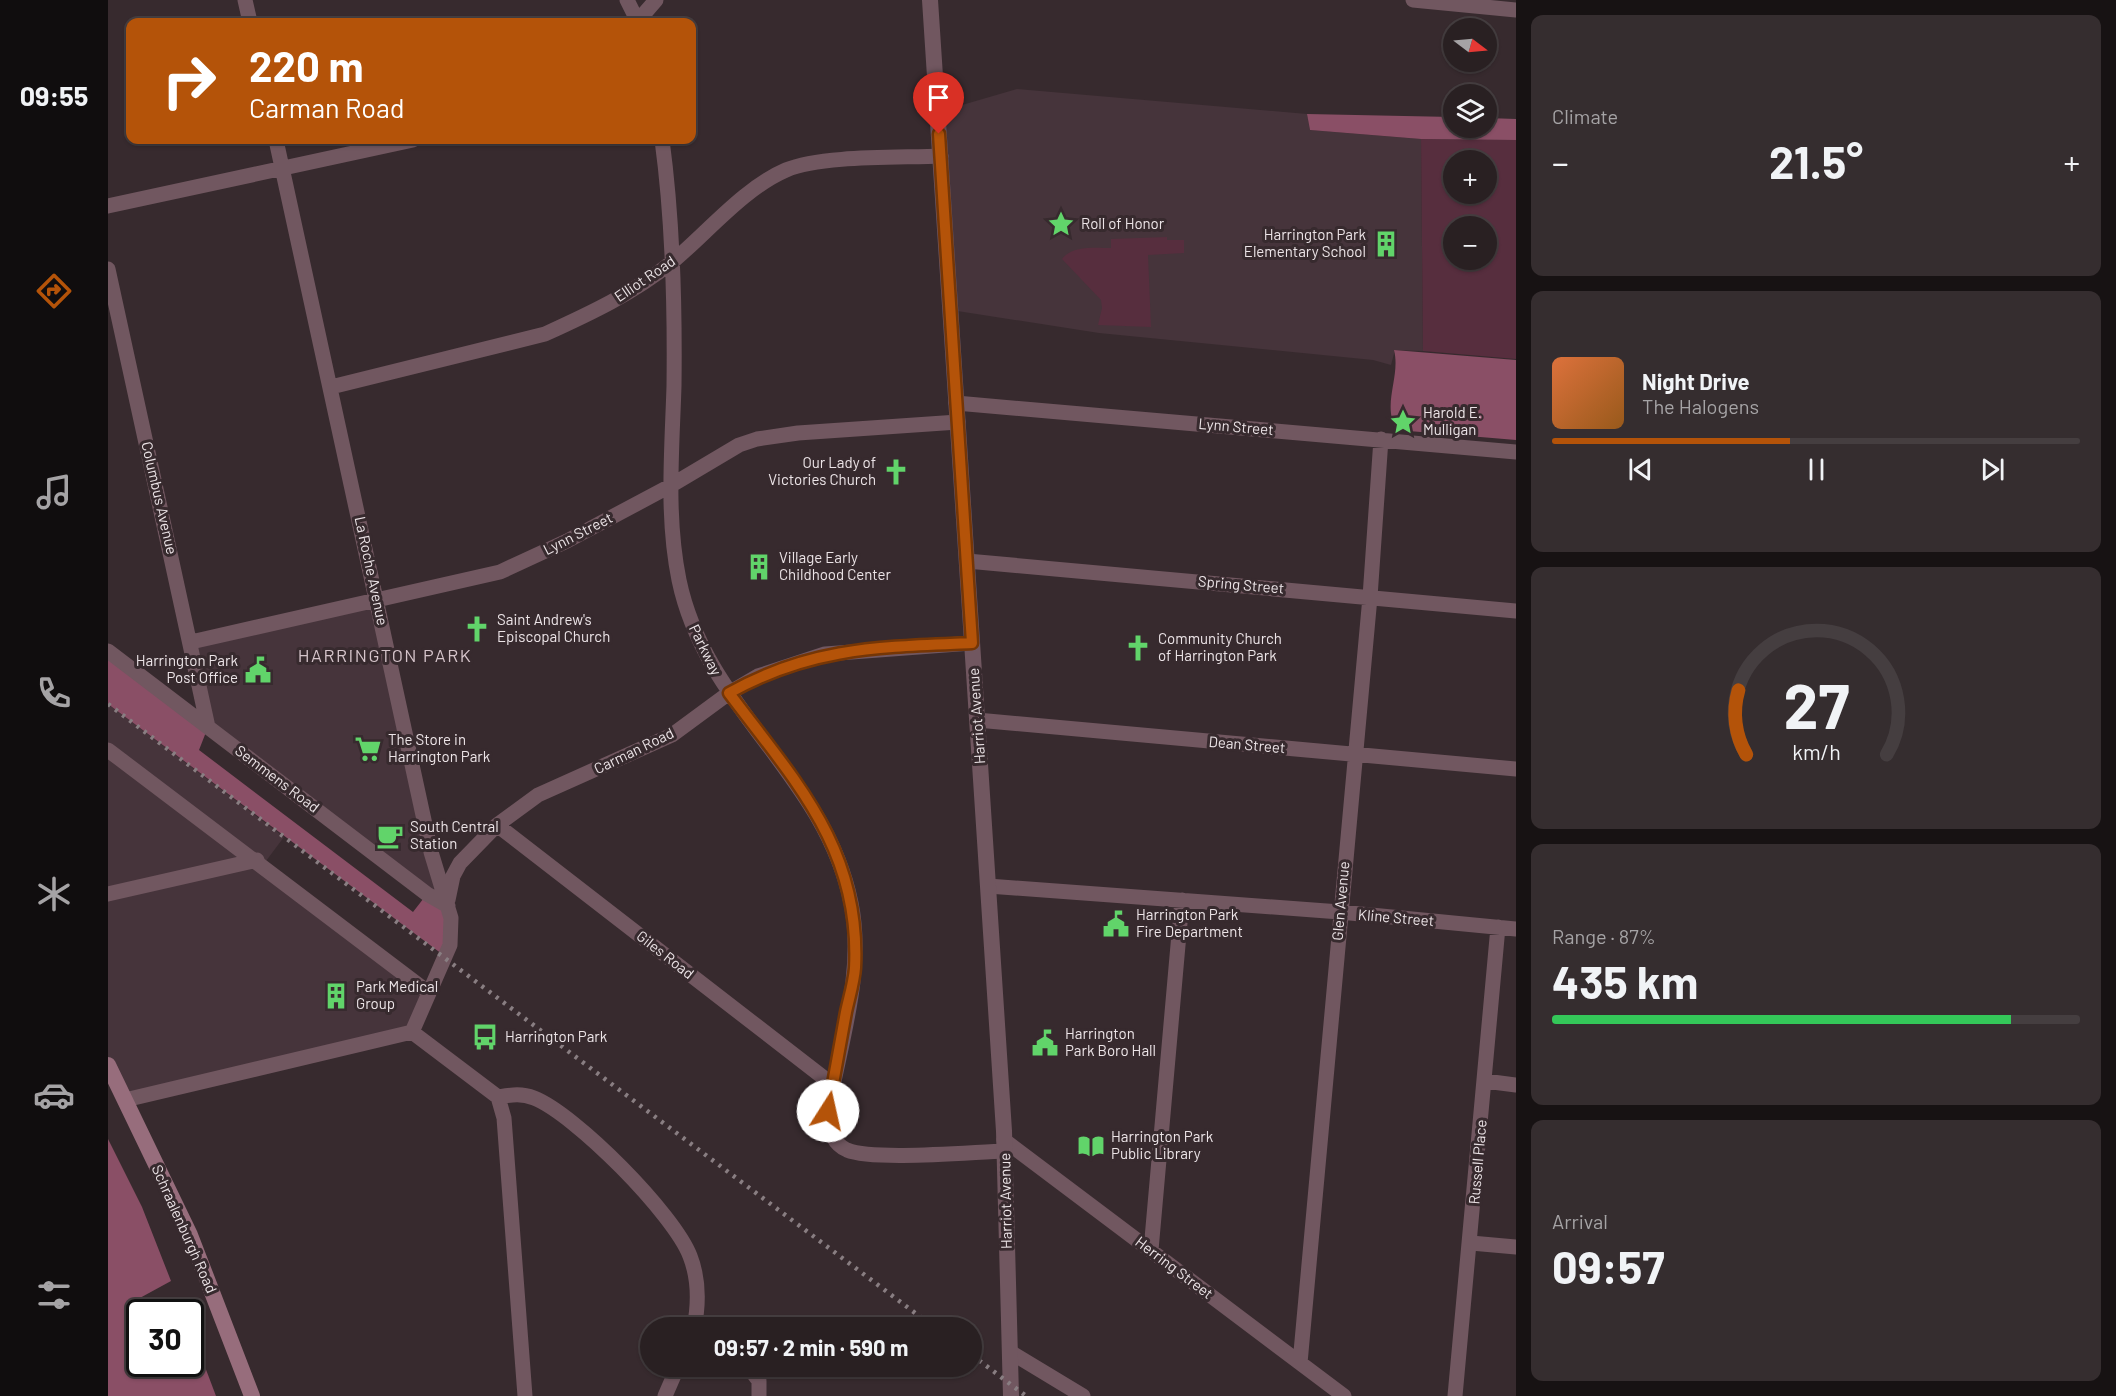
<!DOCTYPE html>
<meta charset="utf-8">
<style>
body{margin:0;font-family:Barlow,sans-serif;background:#352d2f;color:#f1f3f6;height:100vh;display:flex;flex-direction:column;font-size:22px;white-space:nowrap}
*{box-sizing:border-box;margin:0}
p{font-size:20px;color:#a5a3a5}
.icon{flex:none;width:33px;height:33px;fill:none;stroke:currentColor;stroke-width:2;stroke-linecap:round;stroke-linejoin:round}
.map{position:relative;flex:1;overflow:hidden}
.sheet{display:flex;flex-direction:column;gap:15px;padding:15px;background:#171213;width:600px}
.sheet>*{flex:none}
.guide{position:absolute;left:18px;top:18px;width:570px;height:126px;border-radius:12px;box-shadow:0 2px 4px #0004,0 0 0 2px #453e40;background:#b45309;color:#fff;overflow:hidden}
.needle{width:39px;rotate:106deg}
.buttons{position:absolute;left:1335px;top:18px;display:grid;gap:12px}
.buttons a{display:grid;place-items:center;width:54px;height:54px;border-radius:50%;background:#292022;box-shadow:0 2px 4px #0004,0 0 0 2px #453e40;font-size:30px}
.speed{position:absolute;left:18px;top:1299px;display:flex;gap:12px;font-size:30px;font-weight:700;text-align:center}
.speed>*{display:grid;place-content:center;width:78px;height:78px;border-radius:50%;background:#292022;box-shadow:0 2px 4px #0004,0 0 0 2px #453e40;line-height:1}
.speed .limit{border:3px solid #111;border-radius:9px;background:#fff;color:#111}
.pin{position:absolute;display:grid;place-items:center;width:51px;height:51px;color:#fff;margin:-62px -26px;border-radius:50% 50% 50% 0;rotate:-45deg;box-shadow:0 0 6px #0007}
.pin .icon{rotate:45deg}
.me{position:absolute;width:66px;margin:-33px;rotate:10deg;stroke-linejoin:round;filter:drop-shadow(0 0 4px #0008)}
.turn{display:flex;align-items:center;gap:21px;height:126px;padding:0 24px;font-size:27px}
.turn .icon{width:78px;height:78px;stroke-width:2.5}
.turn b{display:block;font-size:42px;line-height:51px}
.big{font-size:45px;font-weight:700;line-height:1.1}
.sheet .widget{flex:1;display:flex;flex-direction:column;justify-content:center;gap:9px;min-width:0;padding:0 21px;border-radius:12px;background:#352d2f}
.sheet .dial{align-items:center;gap:0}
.dial svg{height:156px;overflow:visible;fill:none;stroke:#453e40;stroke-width:7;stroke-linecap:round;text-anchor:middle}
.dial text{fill:#f1f3f6;stroke:none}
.song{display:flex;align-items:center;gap:18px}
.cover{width:72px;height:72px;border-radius:9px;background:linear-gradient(135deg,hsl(20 70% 55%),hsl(30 70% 35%))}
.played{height:6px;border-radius:3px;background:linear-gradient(90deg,#b45309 45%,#453e40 45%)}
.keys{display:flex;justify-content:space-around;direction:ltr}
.heat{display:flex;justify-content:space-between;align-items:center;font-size:33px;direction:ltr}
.charge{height:9px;border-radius:4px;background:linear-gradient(90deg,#34c759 87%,#453e40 0)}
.trip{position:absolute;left:532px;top:1317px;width:342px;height:60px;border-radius:30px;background:#292022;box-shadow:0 2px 4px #0004,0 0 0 2px #453e40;font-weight:700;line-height:60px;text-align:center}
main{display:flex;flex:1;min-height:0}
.dock{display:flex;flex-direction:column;width:108px;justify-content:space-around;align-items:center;background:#100d0e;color:#a5a3a5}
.dock .icon{width:42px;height:42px}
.dock .current{color:#b45309}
.dock b{font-size:27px;color:#f1f3f6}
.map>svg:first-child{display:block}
.built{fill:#46343b}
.green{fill:#572e3e;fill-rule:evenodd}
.forest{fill:#8a4f66}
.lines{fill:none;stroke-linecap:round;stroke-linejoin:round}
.minor{stroke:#715760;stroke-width:15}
.tertiary{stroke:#715760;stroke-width:16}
.secondary{stroke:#976d7c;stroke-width:16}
.rail{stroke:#897e82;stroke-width:4.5;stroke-dasharray:3 6;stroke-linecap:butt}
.route-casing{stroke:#753606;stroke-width:15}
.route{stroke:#b45309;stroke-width:10}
.labels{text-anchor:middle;stroke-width:6;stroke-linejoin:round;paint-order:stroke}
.poi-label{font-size:15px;fill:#ece4e7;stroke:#372a2e;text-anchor:start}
.street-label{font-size:15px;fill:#ece4e7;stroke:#372a2e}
.quarter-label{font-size:18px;letter-spacing:1.5px;fill:#d6c5cb;stroke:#372a2e}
</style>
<main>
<nav class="dock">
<b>09:55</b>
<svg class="icon current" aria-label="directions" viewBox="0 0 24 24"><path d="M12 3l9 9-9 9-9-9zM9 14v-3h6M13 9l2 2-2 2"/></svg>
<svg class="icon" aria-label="music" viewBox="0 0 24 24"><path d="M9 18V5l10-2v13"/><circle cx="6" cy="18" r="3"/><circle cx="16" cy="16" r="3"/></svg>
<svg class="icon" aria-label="phone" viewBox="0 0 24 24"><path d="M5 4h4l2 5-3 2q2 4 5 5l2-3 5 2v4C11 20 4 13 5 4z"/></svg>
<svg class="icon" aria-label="climate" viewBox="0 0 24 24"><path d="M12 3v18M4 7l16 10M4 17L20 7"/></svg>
<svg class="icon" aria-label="car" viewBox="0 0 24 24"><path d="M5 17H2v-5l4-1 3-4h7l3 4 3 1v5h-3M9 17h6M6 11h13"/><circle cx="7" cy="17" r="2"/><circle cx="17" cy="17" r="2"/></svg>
<svg class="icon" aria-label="filters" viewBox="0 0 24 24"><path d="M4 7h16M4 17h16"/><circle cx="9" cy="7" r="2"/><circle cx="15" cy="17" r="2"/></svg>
</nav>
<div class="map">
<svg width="1408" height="1396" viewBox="0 0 1408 1396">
<rect width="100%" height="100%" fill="#372a2e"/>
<!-- built -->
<path class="built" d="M909 89 1199 114 1202 130 1313 139 1315 351 1287 350 1283 365 1265 360 991 333 843 310 830 112Z
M270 602 340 906 100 727 83 642Z
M0 704 176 837 155 865 321 993 304 1032 17 1100 0 1065Z"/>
<!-- green -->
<path class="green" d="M1313 139 1408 140V359L1315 351ZM1378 160V194H1346V160ZM1346 226H1378V260H1346Z
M1059 237V240H1076V253L1040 255 1043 327 990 325 994 308 993 300 954 259C964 245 988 248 1003 248V239Z"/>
<!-- forest -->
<path class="forest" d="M1199 114 1345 117 1346 128H1378L1379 118 1408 119V140L1313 139 1202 130Z
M1286 350 1408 360V440L1289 430C1273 405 1293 377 1286 350Z
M0 651 100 727 91 750 305 912 319 894 340 906 338 957 0 704Z
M0 1139 34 1207 63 1281 30 1299 37 1312H32V1364H82L83 1345 88 1343 108 1396H0Z"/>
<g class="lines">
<!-- minor -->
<path class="minor" d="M137 0 142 22
M519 0 530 22
M1305 0 1408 10
M529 22 548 0
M168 140 323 852 343 918 342 945 304 1032
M554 140C565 221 567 304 566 386 564 451 558 516 571 580 598 710 717 774 743 903 757 971 732 1044 720 1111 720 1127 723 1143 739 1150 766 1161 863 1152 897 1151
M0 206 305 140
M0 269 100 727
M223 387 437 334C481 314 526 293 564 262 599 233 636 188 678 170 714 155 792 158 833 156
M848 403 1408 452
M859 561 1408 611
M83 642 392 572 459 541 562 486 631 445 649 439 690 433 850 422
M0 651 319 894 340 906
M869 720 1408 769
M0 750 321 993
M389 825 725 1085
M880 886 1232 912 1408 929
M0 894 149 860
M340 900 345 876 352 863 389 825 430 795 564 735 621 693 650 676 717 654 864 643
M304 1032 390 1097
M1377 1081 1408 1085
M390 1097C403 1095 413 1093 426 1098 467 1114 566 1214 582 1256 591 1279 591 1303 586 1328
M390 1097 396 1118 417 1396
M17 1100 304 1032
M896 1140 1236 1396
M1363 1243 1408 1247
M1043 1250 1074 900
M902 1352 975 1396
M1192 1363 1262 597 1273 439
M640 1366 651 1381V1396
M557 1396 570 1366
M1347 1396 1390 927"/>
<!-- tertiary -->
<path class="tertiary" d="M822 0 896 1131 903 1396"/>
<!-- secondary -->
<path class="secondary" d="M0 1065 82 1235 144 1396"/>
<!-- rail -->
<path class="rail" d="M0 704 827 1328
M864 1355 918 1396"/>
</g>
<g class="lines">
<!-- route casing -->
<g class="route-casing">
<path id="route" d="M720 1111C726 1078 732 1045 738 1012 741 998 746 982 747 968 753 849 687 781 621 693 703 647 772 647 864 643L831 134"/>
</g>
<!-- route -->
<use href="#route" class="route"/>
</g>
<!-- icons -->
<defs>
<g id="sight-bare" transform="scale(2.07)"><path d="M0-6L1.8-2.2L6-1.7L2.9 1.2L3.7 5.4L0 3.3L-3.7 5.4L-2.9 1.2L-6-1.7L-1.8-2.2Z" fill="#61d46a" stroke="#372a2e" stroke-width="2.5" paint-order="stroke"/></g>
<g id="building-bare" transform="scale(2.07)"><path d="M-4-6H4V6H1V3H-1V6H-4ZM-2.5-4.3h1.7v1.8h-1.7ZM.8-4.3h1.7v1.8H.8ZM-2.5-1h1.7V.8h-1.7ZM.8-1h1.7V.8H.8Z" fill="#61d46a" stroke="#372a2e" stroke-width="2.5" paint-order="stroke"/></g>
<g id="church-bare" transform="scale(2.07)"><path d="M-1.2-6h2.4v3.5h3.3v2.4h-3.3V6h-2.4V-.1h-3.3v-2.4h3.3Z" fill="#61d46a" stroke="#372a2e" stroke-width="2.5" paint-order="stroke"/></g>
<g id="civic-bare" transform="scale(2.07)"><path d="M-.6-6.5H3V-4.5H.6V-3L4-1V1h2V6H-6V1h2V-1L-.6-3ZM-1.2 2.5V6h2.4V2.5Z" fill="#61d46a" stroke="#372a2e" stroke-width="2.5" paint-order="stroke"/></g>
<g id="supermarket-bare" transform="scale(2.07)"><path d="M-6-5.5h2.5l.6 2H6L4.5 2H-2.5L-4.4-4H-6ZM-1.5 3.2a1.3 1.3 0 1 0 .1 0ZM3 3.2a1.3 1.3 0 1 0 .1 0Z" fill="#61d46a" stroke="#372a2e" stroke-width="2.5" paint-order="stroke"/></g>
<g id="cafe-bare" transform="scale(2.07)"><path d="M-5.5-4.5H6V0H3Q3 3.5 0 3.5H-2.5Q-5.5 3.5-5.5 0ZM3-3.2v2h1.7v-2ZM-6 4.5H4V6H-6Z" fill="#61d46a" stroke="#372a2e" stroke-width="2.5" paint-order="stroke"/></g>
<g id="bus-bare" transform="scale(2.07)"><path d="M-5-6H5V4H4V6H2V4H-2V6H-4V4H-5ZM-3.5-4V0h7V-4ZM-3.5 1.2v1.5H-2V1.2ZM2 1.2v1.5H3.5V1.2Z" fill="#61d46a" stroke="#372a2e" stroke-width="2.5" paint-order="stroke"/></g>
<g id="library-bare" transform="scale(2.07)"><path d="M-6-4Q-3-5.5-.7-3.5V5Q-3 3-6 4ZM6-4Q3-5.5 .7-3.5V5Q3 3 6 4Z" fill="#61d46a" stroke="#372a2e" stroke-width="2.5" paint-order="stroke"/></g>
</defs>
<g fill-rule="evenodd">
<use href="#sight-bare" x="953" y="224"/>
<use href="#building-bare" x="1278" y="244"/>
<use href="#sight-bare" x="1295" y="422"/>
<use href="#church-bare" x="788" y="472"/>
<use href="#building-bare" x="651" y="567"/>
<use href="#church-bare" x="369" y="629"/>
<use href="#church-bare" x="1030" y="648"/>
<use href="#civic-bare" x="150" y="670"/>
<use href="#supermarket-bare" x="260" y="749"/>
<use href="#cafe-bare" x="282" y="836"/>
<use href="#civic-bare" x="1008" y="924"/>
<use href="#building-bare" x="228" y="996"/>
<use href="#bus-bare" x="377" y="1037"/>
<use href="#civic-bare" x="937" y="1043"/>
<use href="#library-bare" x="983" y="1146"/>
</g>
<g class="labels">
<!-- poi labels -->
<g class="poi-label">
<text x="973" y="229">Roll of Honor</text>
<text x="1258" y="240" text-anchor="end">Harrington Park<tspan x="1258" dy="17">Elementary School</tspan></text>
<text x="1315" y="418">Harold E.<tspan x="1315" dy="17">Mulligan</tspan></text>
<text x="768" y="468" text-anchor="end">Our Lady of<tspan x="768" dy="17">Victories Church</tspan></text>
<text x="671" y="563">Village Early<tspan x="671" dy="17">Childhood Center</tspan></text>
<text x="389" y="625">Saint Andrew's<tspan x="389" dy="17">Episcopal Church</tspan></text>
<text x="1050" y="644">Community Church<tspan x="1050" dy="17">of Harrington Park</tspan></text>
<text x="130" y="666" text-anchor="end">Harrington Park<tspan x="130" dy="17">Post Office</tspan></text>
<text x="280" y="745">The Store in<tspan x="280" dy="17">Harrington Park</tspan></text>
<text x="302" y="832">South Central<tspan x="302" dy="17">Station</tspan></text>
<text x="1028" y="920">Harrington Park<tspan x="1028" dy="17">Fire Department</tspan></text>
<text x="248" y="992">Park Medical<tspan x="248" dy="17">Group</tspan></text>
<text x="957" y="1039">Harrington<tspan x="957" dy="17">Park Boro Hall</tspan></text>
<text x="397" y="1042">Harrington Park</text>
<text x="1003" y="1142">Harrington Park<tspan x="1003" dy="17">Public Library</tspan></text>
</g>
<!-- street labels -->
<g class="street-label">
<text transform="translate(537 279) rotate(-34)" y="5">Elliot Road</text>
<text transform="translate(1128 427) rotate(5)" y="5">Lynn Street</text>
<text transform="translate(51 498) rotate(77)" y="5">Columbus Avenue</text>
<text transform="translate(470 534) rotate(-27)" y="5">Lynn Street</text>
<text transform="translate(263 571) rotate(78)" y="5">La Roche Avenue</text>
<text transform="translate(1133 585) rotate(5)" y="5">Spring Street</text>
<text transform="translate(597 650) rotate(64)" y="5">Parkway</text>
<text transform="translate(869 716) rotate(-94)" y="5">Harriot Avenue</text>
<text transform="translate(1139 745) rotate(5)" y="5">Dean Street</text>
<text transform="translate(526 751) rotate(-26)" y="5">Carman Road</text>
<text transform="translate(169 779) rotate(37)" y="5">Semmens Road</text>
<text transform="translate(1233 901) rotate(-85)" y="5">Glen Avenue</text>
<text transform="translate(1288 918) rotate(5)" y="5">Kline Street</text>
<text transform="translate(557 955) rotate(38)" y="5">Giles Road</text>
<text transform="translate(1370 1162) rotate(-85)" y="5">Russell Place</text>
<text transform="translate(898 1201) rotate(-91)" y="5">Harriot Avenue</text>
<text transform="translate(76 1229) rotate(66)" y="5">Schraalenburgh Road</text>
<text transform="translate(1066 1268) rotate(37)" y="5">Herring Street</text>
</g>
<!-- quarter labels -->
<g class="quarter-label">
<text x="277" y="662">HARRINGTON PARK</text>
</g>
</g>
</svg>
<div class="buttons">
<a><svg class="needle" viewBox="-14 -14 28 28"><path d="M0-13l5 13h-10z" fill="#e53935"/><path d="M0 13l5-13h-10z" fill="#a5a3a5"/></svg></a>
<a><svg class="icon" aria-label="layers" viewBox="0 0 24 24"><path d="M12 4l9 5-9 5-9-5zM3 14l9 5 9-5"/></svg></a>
<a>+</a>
<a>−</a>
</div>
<div class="speed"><div class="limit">30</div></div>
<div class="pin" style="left:831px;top:134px;background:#d93025"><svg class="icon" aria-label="arrive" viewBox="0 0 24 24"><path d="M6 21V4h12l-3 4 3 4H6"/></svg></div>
<svg class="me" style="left:720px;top:1111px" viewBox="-20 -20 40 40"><circle r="19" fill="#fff"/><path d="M0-13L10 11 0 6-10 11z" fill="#b45309"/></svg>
<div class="trip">09:57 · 2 min · 590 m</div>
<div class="guide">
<div class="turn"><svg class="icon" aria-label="right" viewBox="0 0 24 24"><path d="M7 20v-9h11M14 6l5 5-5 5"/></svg><div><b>220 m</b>Carman Road</div></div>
</div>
</div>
<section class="sheet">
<div class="widget"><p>Climate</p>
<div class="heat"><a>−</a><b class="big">21.5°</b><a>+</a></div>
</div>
<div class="widget">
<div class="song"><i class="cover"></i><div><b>Night Drive</b><p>The Halogens</p></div></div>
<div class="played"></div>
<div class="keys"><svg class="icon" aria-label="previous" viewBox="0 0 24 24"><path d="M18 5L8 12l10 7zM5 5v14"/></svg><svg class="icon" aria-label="pause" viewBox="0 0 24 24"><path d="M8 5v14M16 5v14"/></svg><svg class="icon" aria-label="next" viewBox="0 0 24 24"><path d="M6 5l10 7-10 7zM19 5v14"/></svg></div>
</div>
<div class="widget dial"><svg viewBox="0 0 100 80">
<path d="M14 69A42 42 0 1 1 86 69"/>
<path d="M14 69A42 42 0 0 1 10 36" stroke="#b45309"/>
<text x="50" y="56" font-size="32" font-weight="700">27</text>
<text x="50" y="72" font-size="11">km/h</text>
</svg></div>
<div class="widget"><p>Range · 87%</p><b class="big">435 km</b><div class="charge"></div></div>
<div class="widget"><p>Arrival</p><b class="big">09:57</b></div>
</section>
</main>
